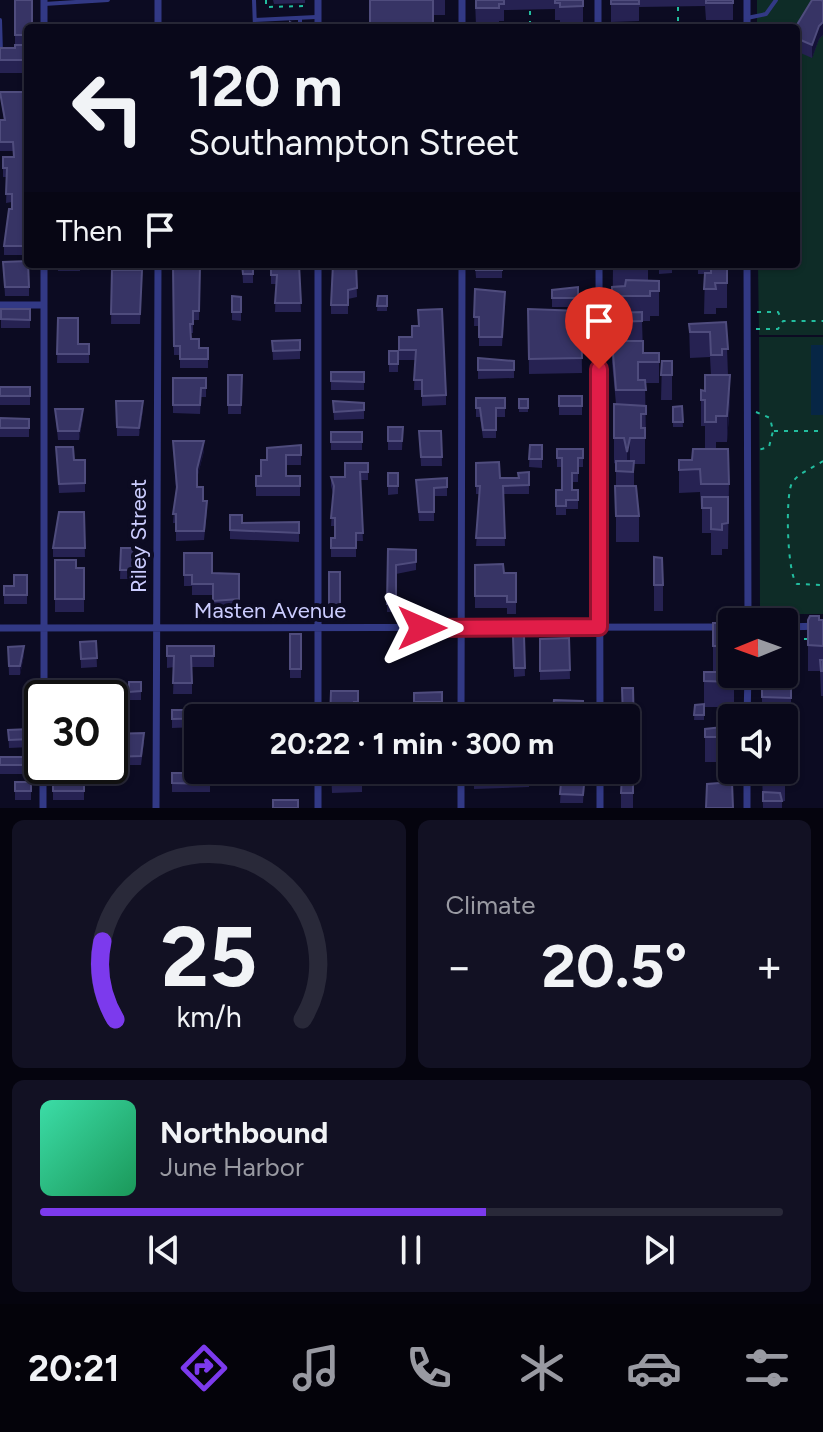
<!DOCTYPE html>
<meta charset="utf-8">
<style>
body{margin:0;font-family:Figtree,sans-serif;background:#121123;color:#f1f3f6;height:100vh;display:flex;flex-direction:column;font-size:30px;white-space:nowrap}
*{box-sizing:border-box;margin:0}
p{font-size:26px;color:#999aa2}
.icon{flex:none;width:44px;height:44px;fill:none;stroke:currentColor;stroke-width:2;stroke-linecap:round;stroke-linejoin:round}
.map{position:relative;height:808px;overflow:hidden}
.panel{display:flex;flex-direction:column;gap:12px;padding:12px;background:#05040e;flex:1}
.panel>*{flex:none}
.top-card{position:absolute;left:24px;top:24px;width:776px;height:244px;border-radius:8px;box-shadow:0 2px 6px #0004,0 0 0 2px #292939;background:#09081a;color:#f1f3f6;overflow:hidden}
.needle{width:52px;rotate:269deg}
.fabs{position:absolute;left:718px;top:608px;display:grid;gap:16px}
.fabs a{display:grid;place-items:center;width:80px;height:80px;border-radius:8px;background:#09081a;box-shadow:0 2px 6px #0004,0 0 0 2px #292939;font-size:40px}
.speed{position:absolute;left:24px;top:680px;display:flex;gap:16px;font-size:40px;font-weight:700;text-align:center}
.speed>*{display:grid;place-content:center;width:104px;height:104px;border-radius:50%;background:#09081a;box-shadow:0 2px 6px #0004,0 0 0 2px #292939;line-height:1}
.speed .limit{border:4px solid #111;border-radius:12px;background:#fff;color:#111}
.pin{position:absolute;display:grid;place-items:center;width:68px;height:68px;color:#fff;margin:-82px -34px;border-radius:50% 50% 50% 0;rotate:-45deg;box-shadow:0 0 8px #0007}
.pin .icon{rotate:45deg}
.me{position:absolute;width:88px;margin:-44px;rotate:90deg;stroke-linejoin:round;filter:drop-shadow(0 0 6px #0008)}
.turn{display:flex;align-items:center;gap:28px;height:168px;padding:0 32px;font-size:36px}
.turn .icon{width:104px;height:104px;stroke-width:2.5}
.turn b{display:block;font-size:56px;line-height:68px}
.then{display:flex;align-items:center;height:76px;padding:0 32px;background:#0003;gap:16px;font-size:30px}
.big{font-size:60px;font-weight:700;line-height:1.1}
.panel .tile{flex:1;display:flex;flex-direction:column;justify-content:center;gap:12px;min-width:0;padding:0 28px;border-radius:12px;background:#121123}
.panel .dial{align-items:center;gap:0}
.dial svg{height:208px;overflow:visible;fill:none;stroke:#292939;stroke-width:7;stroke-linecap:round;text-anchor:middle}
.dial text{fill:#f1f3f6;stroke:none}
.song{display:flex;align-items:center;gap:24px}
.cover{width:96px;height:96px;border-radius:12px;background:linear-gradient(135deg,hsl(160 70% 55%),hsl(150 70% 35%))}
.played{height:8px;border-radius:4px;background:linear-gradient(90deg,#7c3aed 60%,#292939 60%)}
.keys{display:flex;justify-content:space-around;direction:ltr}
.heat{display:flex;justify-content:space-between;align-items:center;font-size:44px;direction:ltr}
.panel .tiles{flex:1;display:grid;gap:12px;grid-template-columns:1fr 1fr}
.tile:last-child{grid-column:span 2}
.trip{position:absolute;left:184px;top:704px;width:456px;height:80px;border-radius:8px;background:#09081a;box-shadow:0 2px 6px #0004,0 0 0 2px #292939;font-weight:700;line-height:80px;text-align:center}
.dock{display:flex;height:128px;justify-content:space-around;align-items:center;background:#04030a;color:#999aa2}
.dock .icon{width:56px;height:56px}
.dock .active{color:#7c3aed}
.dock b{font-size:36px;color:#f1f3f6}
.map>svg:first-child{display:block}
.green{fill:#0e2c27}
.water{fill:#072645}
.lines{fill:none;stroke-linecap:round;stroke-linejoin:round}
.path{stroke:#22bd9f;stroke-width:2;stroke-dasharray:4 6;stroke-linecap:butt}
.lane{stroke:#323985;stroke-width:4}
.street{stroke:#323985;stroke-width:7}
.wall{fill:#262252}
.shaded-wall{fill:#141137}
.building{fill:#373465;stroke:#4f4c7d;stroke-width:2}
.route-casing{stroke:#92132f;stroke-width:20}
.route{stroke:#e11d48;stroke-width:14}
.labels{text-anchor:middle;stroke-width:8;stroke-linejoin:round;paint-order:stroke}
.street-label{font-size:22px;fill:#cccdff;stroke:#0c0b22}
</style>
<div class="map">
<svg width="823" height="808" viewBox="0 0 823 808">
<rect width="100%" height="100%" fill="#0c0b22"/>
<!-- green -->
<path class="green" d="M757 0H823V335H759L758 264H796V28H757Z
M759 337H823V614H760Z"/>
<!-- water -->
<path class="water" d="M811 345H823V415H811Z"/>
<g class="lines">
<!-- path -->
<path class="path" d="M266 0V7L308 6
M678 7V24
M530 11V27
M609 27 737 24
M512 28 587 26
M757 312H778L782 320
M756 329H778L783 321H823
M756 412 770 418 773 431 769 447 758 450
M774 431H823
M823 461C813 468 798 473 792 483 785 495 787 575 797 584L823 585
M784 639H810"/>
<!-- lane -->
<path class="lane" d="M254 0 255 28
M44 4 108 0
M300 18V27
M747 18 766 14 776 0
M0 20 1 53
M255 20 316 17"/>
<!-- street -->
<path class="street" d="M44 0V28
M598 0V28
M158 28V0
M318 28V0
M462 28V0
M747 28V0
M599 264 600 718
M747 264 748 622
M0 305H44
M784 627 823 626
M0 628 732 627
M44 698V264
M318 718V264
M461 718 462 264
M747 718 748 674
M318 770V808
M461 770V808
M600 770V808
M747 770V808
M43 808V766
M156 808 158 264"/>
</g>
<!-- wall -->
<path class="wall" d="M15 0 28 28V73H0V48H15Z
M273 0H305V3L274 4Z
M370 0H445V15H433V28H370Z
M475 0H583V24H560V20H555V9L504 10V21H499V25L476 26Z
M611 0H733V20H706L705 6 639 7V21L611 22Z
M823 1V35L819 39 812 58 796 51V28Z
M0 92H28V151H26L28 255H4V246L12 209V202L6 203 7 177H3V157H14L13 151H0V120H4Z
M3 262 29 264V296H5Z
M58 264H80V271H58Z
M112 264H143V265H112Z
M173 264 200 266 199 320H193V333H191V339L199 348H208V368H180V355H174Z
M242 264H253V283H243Z
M271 264H299L301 312H275L276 284H271Z
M356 264 357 297 348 299V314H331V305Z
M475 264H502V278H476Z
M613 264H648V281H659V316H650V321H642L643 353H659V383H645L646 439H645V464H634V486L639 516V542H616V464L614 463V404H616L612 362Z
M659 264H672V273L659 274Z
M698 264H727V308H716V314H704L705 274H698Z
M112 270H142L140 324H111Z
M578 287V307H552V298Z
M475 289 505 300 502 346H479V326H474Z
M232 296 241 297V321L232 320Z
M378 296H387V311H377Z
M1 309H30V328H1Z
M528 309 581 311 582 373 529 374Z
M58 318 78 344H89V363H57Z
M726 322 728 375 730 400 727 442H716V448H705V426H701V390L705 391 711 375 710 357 690 358 689 324Z
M399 337H412L446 395V405L422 406V390H414L415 360H399Z
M300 340V359L273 360 272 341Z
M389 351H398V372H389Z
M478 358 514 361V378L478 379Z
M662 361H672V400H661Z
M331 372H364V390H331Z
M228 375H242L241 414H228Z
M173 378H206V397H201L200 414 173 413Z
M0 387H30V405H0Z
M559 396H582V415H559Z
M476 398H505V417H496V438H483L480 417H476Z
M519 399H528V412H519Z
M116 401 143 410 139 436H117Z
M333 401 364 403V419L334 420Z
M682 406 683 427H673V407Z
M55 409 83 417 79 440H58Z
M0 418 29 419V437H0Z
M388 427H403L402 450H388Z
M419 431H441L442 466H421Z
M331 432H362V450H331Z
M173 441 204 451 197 478V487L207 511 204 540 176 541V523H173L176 490Z
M301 445V465H286V476H300V496H256V476H261L267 460Z
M530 445H542V468L529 467Z
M56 447 74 460H85V492L59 493Z
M557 449H583V467H578V482H572V490H578V509H566V515H556V490H562V467H557Z
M679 460 729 484 728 549H722V555H711V533H702V507H701L700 492 679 493Z
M368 463V480H360L363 541H356V557H331V538H335V526H331L333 493 331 486V477H345Z
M476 463 500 478H519L529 472V494H504L505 546H476L480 494H476Z
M388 473H398V494L388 495Z
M447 478V496H434V521H419L416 480Z
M84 512 85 557H53V548Z
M230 515 242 523 299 522V542L230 539Z
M121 548 143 570V579H120Z
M388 549 416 550V570L396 574V612H387Z
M184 553 212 573 239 574V610L213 613V595H192V586H184Z
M654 557 663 585V611H654Z
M55 560 76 568H84V612H55Z
M475 565 504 573H516V614H507V608H475Z
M329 572H340V616H329Z
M27 575V604H4V586H14Z
M808 620H823V696H821L820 671H808Z
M713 623 723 635H729V671H713Z
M290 634H301V678H290Z
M513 636H524L525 676 514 677Z
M569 638 570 679 540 680V639Z
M96 641 97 667 81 668 80 642Z
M167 646H214V667H192V694H173L174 667 167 668Z
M8 647 24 655 20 675H9Z
M704 672 734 674V707H704V720H694L695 705 704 704Z
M762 674 782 676H791V723H784V718H762Z
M129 682H141V700H129Z
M622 688 634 731V757H626V718H622Z
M358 691V711L330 718Z
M442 692V711H414V693Z
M554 700 583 701V718H553Z
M172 710 198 718V727L172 728Z
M784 723H789L790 759H784Z
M732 726V762H705V729Z
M30 729 31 747 9 748 8 730Z
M110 734 144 742 141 765H110Z
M0 757H26V774H0Z
M53 766H84L83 774H80V782H84V800H53Z
M785 766V801H782V808H763L762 770Z
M331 770 362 773V792L332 793Z
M474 770H529V787L474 789Z
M562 770H580V778H574V784L584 785 583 803H560Z
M172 773H210V792H172Z
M633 775V808H621V793Z
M15 782H31V800H15Z"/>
<!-- shaded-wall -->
<path class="shaded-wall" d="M823 22V35L819 39 812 58V45L819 26Z
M730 375V400L727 442V416Z
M143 401V410L139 436V428Z
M83 409V417L79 440V431Z
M630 438V464L627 472V452Z
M204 441V451L197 479V469Z
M787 618V644L784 658V632Z
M24 646V655L20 675V666Z"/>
<!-- building -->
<path class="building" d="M15 0H32V28H28V35H15Z
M370 0H433V24H370Z
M476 0H504V4H499V8H476Z
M555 0H583V6L560 7V3H555Z
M611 0H639V4H611Z
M706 0H733V3H706Z
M812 0H821L823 1V22L819 26 812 45 796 38V28H795Z
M290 22 299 27 304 25V28H290Z
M15 45H28V60H0V48H15Z
M0 92H28V142H26L28 246H4L9 209H12V194H6L7 168H3V157H14L13 142H0V120H5Z
M28 261 29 287H5L3 262Z
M173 264H198L200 266 199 311H193V324H190L191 339H199V348H208V359H180V346H174Z
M242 264H253V274H243Z
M271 264H299L301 303H275L277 275H271Z
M333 264H356L357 288 348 290V305H331Z
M476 264H502V270H476Z
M613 264H632V265H613Z
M711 264H727V283H715L716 289H704L705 273H711Z
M112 270H142L140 314H111Z
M626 280 659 281V291H650V296H612V287L625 286Z
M578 287V298H552V290Z
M475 289 505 292 502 337H479V317H474Z
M232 296 241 297V312H232Z
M378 296H387V306H377Z
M1 309H30V320L1 319Z
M442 309 446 395 422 396V380H414L416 350H399V337H412V326H419L418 310Z
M528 309 581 311 582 358 529 359Z
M642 312V321L613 322V313Z
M58 318H78V344H89V354H57Z
M726 322 728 349H722V355H711L710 332H690L689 324Z
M300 340V350L273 351 272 341Z
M612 341H643V353H659V362H638V380H645L646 390H616Z
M389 351H398V364H389Z
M478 358 514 361V370H478Z
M662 361H672V375H661Z
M331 372H364V382L331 381Z
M228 375H242L241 405H228Z
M705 375H730L727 416H716V422H705V400H701V390L705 391Z
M173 378H206V388H201L200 405H173Z
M0 387H30V396H0Z
M559 396H582V406H559Z
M476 398H505V408H496V430H483L480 408H476Z
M519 399H528V408H519Z
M116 401H143L139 428 117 427Z
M333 401 364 403V410L334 412Z
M614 404 646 406V414H641V428H645V438H630L627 452 624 438H614Z
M682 406 683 422H673V407Z
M55 409H83L79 431H58Z
M0 418 29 419V428H0Z
M388 427H403L402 441H388Z
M419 431H441L442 457H421Z
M331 432H362V442H331Z
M173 441H204L197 469V487H203V501H207L204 531H176V514H173L177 487Z
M301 445V455H286V476H300V486H256V476H261V460H267V448Z
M530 445H542V459H529Z
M56 447H73L74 460H85V483L59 484Z
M557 449H583V458H578V473H572V490H578V500H566V506H556V490H562V458H557Z
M693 449H728L729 484H701L700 469 679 470V460H692Z
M616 461H634L633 472 616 471Z
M499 462 500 478H519L518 473 529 472V485L503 486 505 538H476L480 486H476V463Z
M345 463H368V472H360L363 533H356V548H331V538H335V518H331L334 486 331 477H345Z
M388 473H398V486H388Z
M447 478V487L434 488V512H419L416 480Z
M615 486H636L639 516H616Z
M702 497H728V523L722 524V530L711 529V508H702Z
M59 512H84L85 548H53Z
M230 515H242V523L299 522V533L230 530Z
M121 548H141L143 570H120Z
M388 549 416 550V562L396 565V604H387Z
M184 553H212V573L239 574V599L213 601V584H192V575H184Z
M654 557 662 558 663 585H654Z
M55 560H76V568H84V599H55Z
M503 564 504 573H516V602H507V596H475V565Z
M329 572H340V607H329Z
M14 575H27V595H4V586H14Z
M810 616H819V620H823V646L808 645V620Z
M763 618H787L784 632V622H763Z
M713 623H722L723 635H729V646H713Z
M290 634H301V669H290Z
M513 636H524L525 668H514Z
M569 638 570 670 540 671V639Z
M96 641 97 658 81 659 80 642Z
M24 646 20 666H9L8 647Z
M167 646H214V656H191L192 683H173L174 656H167Z
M820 660H823V671H821Z
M704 672H732V674H734V682L704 681Z
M762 674H782V676H791V698L762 697Z
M129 682H141V691L129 692Z
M622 688H633L634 731H626V718H623Z
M331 691H358V702H354L355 718H330Z
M442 692V702H414V693Z
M554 700 583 701V711L553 710Z
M704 704V715H694L695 705Z
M476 707H498V718H476Z
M172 710H218V718L172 719Z
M784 723H789L790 734H784Z
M732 726V737H705V729Z
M30 729 31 739 9 740 8 730Z
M144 733 141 756 110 757V734Z
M0 757H26V765H0Z
M53 766H80V782H84V791H53Z
M784 766H785V776L762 775V770H784Z
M331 770H352V773H362V784H332Z
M474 770H529V778L474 780Z
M562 770H574V784L584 785 583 795 560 794Z
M172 773H210V784L172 783Z
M622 775H633V793H621Z
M15 782H31V791H15Z
M732 782 733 808H706L707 784Z
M763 792 780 793 782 801H763Z
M273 800H298V808H273Z"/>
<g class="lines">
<!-- route casing -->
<g class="route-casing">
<path id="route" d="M422 628 599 627V369"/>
</g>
<!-- route -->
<use href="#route" class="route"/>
</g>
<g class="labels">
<!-- street labels -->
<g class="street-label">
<text transform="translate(138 536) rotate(-90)" y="8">Riley Street</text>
<text x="270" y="618">Masten Avenue</text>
</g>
</g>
</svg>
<div class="fabs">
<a><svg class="needle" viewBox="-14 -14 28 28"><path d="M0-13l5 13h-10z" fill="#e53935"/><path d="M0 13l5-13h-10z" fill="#999aa2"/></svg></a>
<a><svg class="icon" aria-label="sound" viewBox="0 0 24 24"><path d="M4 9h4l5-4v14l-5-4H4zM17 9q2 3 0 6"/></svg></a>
</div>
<div class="speed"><div class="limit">30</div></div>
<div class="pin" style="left:599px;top:369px;background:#d93025"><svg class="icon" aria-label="arrive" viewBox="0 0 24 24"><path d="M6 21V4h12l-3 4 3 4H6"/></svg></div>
<svg class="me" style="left:422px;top:628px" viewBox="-20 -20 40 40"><path d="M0-17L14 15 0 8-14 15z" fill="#e11d48" stroke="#fff" stroke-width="4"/></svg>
<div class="trip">20:22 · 1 min · 300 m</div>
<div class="top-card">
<div class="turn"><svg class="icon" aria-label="left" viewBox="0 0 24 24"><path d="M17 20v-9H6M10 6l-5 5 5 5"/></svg><div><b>120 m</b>Southampton Street</div></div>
<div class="then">Then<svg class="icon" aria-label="arrive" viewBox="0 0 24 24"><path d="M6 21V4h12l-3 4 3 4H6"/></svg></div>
</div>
</div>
<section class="panel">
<div class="tiles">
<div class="tile dial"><svg viewBox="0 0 100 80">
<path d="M14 69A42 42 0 1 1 86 69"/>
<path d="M14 69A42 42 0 0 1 9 39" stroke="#7c3aed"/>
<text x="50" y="56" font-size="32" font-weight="700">25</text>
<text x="50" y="72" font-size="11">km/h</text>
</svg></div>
<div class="tile"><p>Climate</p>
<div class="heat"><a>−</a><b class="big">20.5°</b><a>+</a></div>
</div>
<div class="tile">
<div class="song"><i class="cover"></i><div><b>Northbound</b><p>June Harbor</p></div></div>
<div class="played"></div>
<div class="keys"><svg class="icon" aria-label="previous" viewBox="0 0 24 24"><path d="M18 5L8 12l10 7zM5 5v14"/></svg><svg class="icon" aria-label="pause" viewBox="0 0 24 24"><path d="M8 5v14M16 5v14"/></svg><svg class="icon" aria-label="next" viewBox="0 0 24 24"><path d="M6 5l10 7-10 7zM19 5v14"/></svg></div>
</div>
</div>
</section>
<nav class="dock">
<b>20:21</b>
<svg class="icon active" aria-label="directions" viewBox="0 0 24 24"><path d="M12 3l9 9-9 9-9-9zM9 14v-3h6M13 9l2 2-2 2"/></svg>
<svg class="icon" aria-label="music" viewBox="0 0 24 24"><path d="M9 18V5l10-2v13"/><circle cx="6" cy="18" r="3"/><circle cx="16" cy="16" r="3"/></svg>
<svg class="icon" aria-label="phone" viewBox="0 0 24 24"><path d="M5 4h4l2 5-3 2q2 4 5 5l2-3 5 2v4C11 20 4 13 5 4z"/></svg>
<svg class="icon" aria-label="climate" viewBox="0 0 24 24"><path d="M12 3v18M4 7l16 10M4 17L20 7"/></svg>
<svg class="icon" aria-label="car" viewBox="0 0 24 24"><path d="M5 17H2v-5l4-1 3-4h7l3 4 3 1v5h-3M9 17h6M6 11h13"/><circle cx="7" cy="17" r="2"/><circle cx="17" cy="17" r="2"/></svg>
<svg class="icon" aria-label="filters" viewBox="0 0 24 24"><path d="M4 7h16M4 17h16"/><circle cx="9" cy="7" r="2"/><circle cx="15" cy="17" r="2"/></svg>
</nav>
